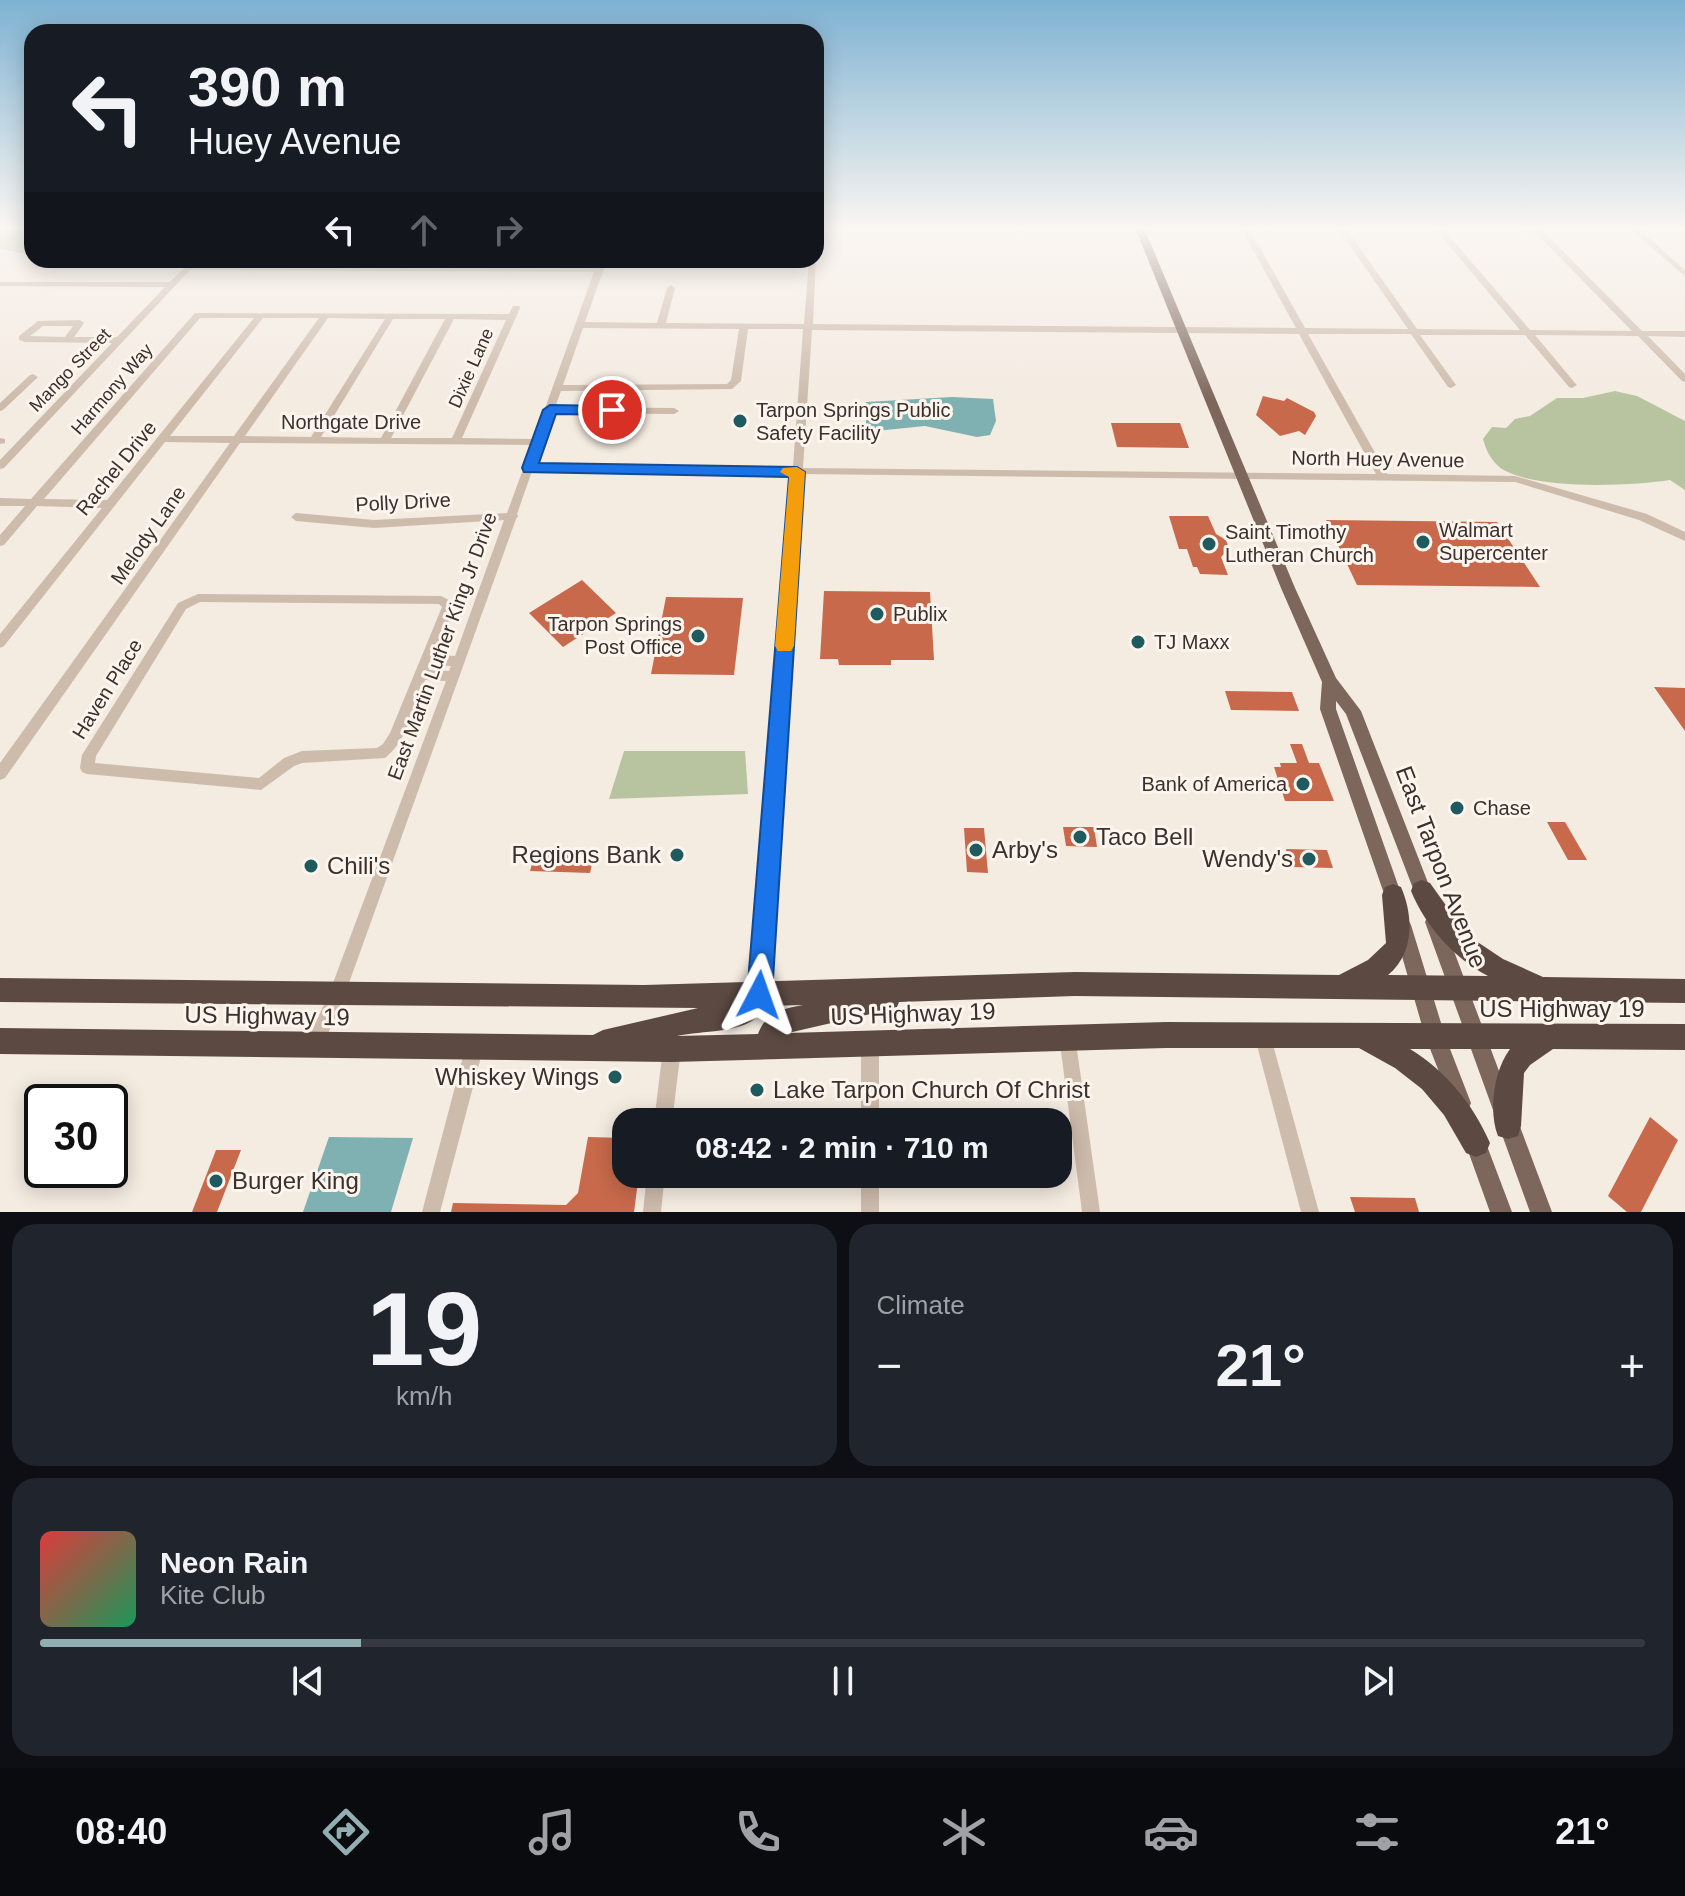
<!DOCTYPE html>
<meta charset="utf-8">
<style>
body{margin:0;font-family:Arial,sans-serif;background:#20242c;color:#f1f3f6;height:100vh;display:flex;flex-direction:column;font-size:30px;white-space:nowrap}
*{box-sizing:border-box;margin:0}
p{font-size:26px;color:#9ea1a6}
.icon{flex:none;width:44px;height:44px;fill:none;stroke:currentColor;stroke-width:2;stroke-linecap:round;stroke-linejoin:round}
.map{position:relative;height:1212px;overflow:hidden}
.panel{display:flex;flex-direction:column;gap:12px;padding:12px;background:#0d0f14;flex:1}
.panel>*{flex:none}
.hud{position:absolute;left:24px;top:24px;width:800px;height:244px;border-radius:24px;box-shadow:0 4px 20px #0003;background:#171b24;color:#f1f3f6;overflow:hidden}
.speed{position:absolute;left:24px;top:1084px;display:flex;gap:16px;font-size:40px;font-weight:700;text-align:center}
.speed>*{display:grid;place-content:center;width:104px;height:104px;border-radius:50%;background:#171b24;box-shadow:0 4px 20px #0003;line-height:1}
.speed .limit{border:4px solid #111;border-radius:12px;background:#fff;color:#111}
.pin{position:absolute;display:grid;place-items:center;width:68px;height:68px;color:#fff;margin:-34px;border:4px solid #fff;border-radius:50%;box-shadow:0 2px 8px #0007}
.me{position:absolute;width:88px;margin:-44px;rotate:4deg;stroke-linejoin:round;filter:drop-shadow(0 0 6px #0008)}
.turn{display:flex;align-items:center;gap:28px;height:168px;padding:0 32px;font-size:36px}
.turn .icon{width:104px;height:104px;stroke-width:2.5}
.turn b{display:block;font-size:56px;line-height:68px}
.lanes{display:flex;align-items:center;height:76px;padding:0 32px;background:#0003;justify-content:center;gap:40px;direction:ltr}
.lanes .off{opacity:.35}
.big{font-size:60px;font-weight:800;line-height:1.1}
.panel .card{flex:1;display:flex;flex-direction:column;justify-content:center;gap:12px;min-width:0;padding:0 28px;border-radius:24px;background:#20242c}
.panel .dial{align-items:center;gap:0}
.dial b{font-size:104px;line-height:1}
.song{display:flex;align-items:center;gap:24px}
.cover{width:96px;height:96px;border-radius:12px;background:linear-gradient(135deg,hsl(0 70% 55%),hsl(150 70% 35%))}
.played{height:8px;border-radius:4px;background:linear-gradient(90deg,#92aeb2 20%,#363941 20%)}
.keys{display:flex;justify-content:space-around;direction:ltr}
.heat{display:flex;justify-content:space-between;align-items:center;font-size:44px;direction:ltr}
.panel .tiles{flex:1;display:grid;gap:12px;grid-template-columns:1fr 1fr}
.card:last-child{grid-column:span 2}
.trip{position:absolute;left:612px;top:1108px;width:460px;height:80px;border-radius:24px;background:#171b24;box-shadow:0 4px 20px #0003;font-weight:800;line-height:80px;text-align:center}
.menu{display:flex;height:128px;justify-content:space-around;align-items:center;background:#090b0e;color:#9ea1a6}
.menu .icon{width:56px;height:56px}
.menu .selected{color:#92aeb2}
.menu b{font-size:36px;color:#f1f3f6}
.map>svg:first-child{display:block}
.green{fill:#b8c4a0}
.water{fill:#7fb0b2}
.building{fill:#c8694b}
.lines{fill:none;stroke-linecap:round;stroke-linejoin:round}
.minor{fill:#cdbbac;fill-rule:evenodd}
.major{fill:#7d675c;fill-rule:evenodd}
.highway{fill:#5c4a42;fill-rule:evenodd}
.route{fill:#1a73e8;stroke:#114b97;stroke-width:2}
.slow{fill:#f59e0b}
.poi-dot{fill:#1f5a5e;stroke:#fbf5ee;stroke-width:3}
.labels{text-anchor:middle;stroke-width:6;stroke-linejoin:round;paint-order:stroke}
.far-street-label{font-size:18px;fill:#3b302b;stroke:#fbf5ee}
.poi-label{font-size:20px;fill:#3b302b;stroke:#fbf5ee;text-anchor:start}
.street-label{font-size:20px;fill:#3b302b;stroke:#fbf5ee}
.near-poi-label{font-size:24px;fill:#3b302b;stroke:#fbf5ee;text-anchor:start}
.near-street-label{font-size:24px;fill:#3b302b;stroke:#fbf5ee}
</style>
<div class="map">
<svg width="1685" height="1212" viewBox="0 0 1685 1212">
<rect width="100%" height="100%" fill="#f4ebe1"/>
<!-- green -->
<path class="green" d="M0 230H32V255L0 249Z
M39 260H192L186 267 96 263 44 267Z
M1615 391 1637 396 1685 421V490L1670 480C1631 486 1528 491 1498 466 1490 458 1486 450 1483 439L1492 427 1506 428 1515 419 1530 416 1557 398H1583Z
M624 751H745L748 794 609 799Z"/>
<!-- water -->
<path class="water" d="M952 397 993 399 996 421 990 435 977 437 925 426 866 432V402Z
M329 1137 413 1138 391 1212H303Z"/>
<!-- building -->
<path class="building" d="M1263 396 1284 401 1287 398 1314 412 1316 416 1305 435 1299 431 1280 436 1256 415Z
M1111 423H1180L1189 448 1117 447Z
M1169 516H1208L1216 534 1226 540 1229 549 1221 557 1228 575 1200 574 1197 567H1193L1187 549H1179Z
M1326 520 1497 522 1540 587 1357 585Z
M582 580 616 613 563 647 529 613Z
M824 591 930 592 934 660H891V665H839L838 659H820Z
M666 597 743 598 734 675 651 674Z
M1654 687 1685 688V731Z
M1225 691 1292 692 1299 711 1231 710Z
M1290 744H1302L1309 763H1319L1334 801H1285L1274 767H1281L1280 763H1297Z
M1547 822H1565L1587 860H1568Z
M1063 827H1094L1097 847 1066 846Z
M964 828H984L988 873 967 872Z
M1286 849 1327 850 1333 868 1291 867Z
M536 850 595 851 590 873 530 871Z
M1650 1117 1678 1140 1641 1212H1627L1608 1196Z
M588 1137 626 1138V1174H639L634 1212H451L453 1203 566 1205 578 1193Z
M216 1150H241L217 1212H192Z
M1350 1197 1415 1198 1419 1212H1355Z"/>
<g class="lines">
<!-- minor -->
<path class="minor" d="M1242 230H1250L1305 328 1408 329 1339 230H1347L1417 329 1520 330 1436 230H1444L1530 330 1632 331 1533 230H1542L1642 331H1685V337L1648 336 1685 374V382L1682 381 1638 336 1535 335 1575 383 1577 385 1572 388 1569 387 1525 335H1420L1456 385 1451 388 1448 387 1411 334H1308L1387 474 1515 476 1647 514 1685 532V541L1639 520 1515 482 802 474 767 995 765 1001 759 1003 753 1001 751 995 792 474 532 471 517 514 518 516 516 519 345 994 321 1050 315 1053 309 1050 306 1044 330 991 446 681 425 680C415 706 407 741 385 758L302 763 294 766 261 790 87 774 82 772 80 768 82 755 178 603 198 594 441 596 453 602 455 605 435 655 455 656 504 520 374 528 296 521 291 517 296 513 374 520 507 513 532 445 240 443 5 778 0 780V763L230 443 165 442 4 646 0 648V634L102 508 37 506 4 545 0 546V535L25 506H0V498L31 499 195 313 509 314 513 306H519L520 308 462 438 534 439 594 272 190 270 4 468 0 469V460L112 343 25 342 19 340V336L38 321 80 320 84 323 74 337H117L165 287 0 286V282H170L192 260 198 262 195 266 596 268 599 260H607L585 322 657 323 667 288 671 285 675 288 666 323 804 324 809 260 816 259 813 324 1296 328ZM200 318H254L107 500 44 499ZM263 318H319L234 436H170ZM328 318 385 319 311 437 245 436ZM393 319H445L381 438 321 437ZM454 319 506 320 452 438H391ZM43 326H73L65 337 30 336ZM583 328 739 329 731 380 727 384 563 385ZM748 329H803L793 467 535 465 553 413 674 414 679 411 674 408 555 407 561 391 732 389 741 381ZM812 330 1299 334 1376 474 803 468ZM200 602 439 604 442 607 390 733 383 744 377 748 302 751 284 758 259 778 95 763 96 756 186 609ZM431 665 451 666 449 671 429 670Z
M1631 230H1640L1685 270V276Z
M703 260H711L709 266H703Z
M33 374 38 377 36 379 3 410 0 411V403L30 375Z
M0 438 5 439V443L0 444Z
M1262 1026 1268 1028 1270 1034 1319 1212H1301L1254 1034 1256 1028Z
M1067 1028 1073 1030 1075 1036 1100 1212H1082L1059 1036 1061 1030Z
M870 1035 876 1038 879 1044V1122H861V1044L864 1038Z
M474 1040 480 1043 483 1049 440 1212H422L465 1049 468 1043Z
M672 1040 678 1043 681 1049 672 1122H654L663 1049 666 1043Z
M647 1174H665L661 1212H643Z
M861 1174H879V1212H861Z"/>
<!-- major -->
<path class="major" d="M1136 230H1145L1295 588 1336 678 1361 711 1434 898 1431 904 1425 907 1419 904 1346 714 1336 701V709L1404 902 1401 908 1395 911 1389 908 1320 709 1322 682 1281 588Z
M1434 913 1440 916 1443 922 1552 1212H1530L1425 922 1428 916Z
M1402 916 1408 919 1411 925 1445 1036 1471 1103 1468 1110 1461 1113 1454 1110 1425 1036 1393 925 1396 919Z
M1474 1126 1481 1130 1512 1212H1490L1463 1137 1467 1130Z"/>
<!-- highway -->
<path class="highway" d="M1422 880 1430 883 1455 918 1476 941 1503 959 1543 977 1685 979V1003L1075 996 899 1002 897 1007 888 1010 788 1033 1166 1022 1685 1024V1050L1553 1049 1530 1065 1524 1073 1521 1126 1518 1136 1508 1139 1498 1136C1488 1111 1494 1070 1510 1049H1410C1446 1071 1473 1104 1490 1143L1486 1153 1476 1157 1466 1153 1444 1115 1422 1089 1395 1068 1359 1048H1166L672 1062 0 1054V1028L593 1035 603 1030 698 1008 0 1002V978L644 985 1075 972 1339 975 1368 960 1386 943 1382 895 1385 887 1393 884 1401 887C1414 917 1414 954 1388 975L1488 976C1454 958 1426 927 1411 891L1414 883ZM803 1005C782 1009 766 1012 758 1034L677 1036C708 1029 748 1036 767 1006Z"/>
</g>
<!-- sky -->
<linearGradient id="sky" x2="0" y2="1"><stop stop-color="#7eb2d2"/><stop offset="0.57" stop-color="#faf6f2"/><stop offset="1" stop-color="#faf6f2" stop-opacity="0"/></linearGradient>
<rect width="1685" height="400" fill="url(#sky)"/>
<!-- route -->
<path class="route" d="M550 405 612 406 619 410 612 415 556 414 539 463 797 467 805 472 772 995 768 1004 759 1008 751 1004 747 995 789 477 524 472 522 468 543 410Z"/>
<!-- slow -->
<path class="slow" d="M797 467 805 472 794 646 791 651H778L775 646 789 477 780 472 783 468Z"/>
<!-- markers -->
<g class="poi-dot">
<circle cx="740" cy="421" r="8"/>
<circle cx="1423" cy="542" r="8"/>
<circle cx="1209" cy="544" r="8"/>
<circle cx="877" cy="614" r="8"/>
<circle cx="698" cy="636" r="8"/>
<circle cx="1138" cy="642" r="8"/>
<circle cx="1303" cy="784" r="8"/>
<circle cx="1457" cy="808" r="8"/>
<circle cx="1080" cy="837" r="8"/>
<circle cx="976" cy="850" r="8"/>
<circle cx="677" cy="855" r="8"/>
<circle cx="1309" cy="859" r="8"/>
<circle cx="311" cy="866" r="8"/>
<circle cx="615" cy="1077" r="8"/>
<circle cx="757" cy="1090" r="8"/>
<circle cx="216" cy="1181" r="8"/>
</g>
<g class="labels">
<!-- far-street labels -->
<g class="far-street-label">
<text transform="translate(471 368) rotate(-66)" y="6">Dixie Lane</text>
<text transform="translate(70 370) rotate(-46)" y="6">Mango Street</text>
<text transform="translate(112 389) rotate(-49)" y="6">Harmony Way</text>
</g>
<!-- poi labels -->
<g class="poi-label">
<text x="756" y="417">Tarpon Springs Public<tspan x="756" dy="23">Safety Facility</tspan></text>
<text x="1439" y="537">Walmart<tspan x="1439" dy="23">Supercenter</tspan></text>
<text x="1225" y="539">Saint Timothy<tspan x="1225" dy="23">Lutheran Church</tspan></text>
<text x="893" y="621">Publix</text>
<text x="682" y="631" text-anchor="end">Tarpon Springs<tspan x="682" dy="23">Post Office</tspan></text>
<text x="1154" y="649">TJ Maxx</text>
<text x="1287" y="791" text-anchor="end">Bank of America</text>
<text x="1473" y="815">Chase</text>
</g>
<!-- street labels -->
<g class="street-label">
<text x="351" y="429">Northgate Drive</text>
<text transform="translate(1378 459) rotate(1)" y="7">North Huey Avenue</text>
<text transform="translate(116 468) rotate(-51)" y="7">Rachel Drive</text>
<text transform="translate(403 502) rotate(-3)" y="7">Polly Drive</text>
<text transform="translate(148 535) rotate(-55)" y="7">Melody Lane</text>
<text transform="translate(442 646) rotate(-70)" y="7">East Martin Luther King Jr Drive</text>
<text transform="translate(107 689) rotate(-58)" y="7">Haven Place</text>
</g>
<!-- near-poi labels -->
<g class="near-poi-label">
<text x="1096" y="845">Taco Bell</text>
<text x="992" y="858">Arby's</text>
<text x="661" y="863" text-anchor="end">Regions Bank</text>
<text x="1293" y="867" text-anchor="end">Wendy's</text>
<text x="327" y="874">Chili's</text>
<text x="599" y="1085" text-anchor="end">Whiskey Wings</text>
<text x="773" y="1098">Lake Tarpon Church Of Christ</text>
<text x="232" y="1189">Burger King</text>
</g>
<!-- near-street labels -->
<g class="near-street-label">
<text transform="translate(1441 867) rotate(69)" y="8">East Tarpon Avenue</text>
<text x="1562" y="1017">US Highway 19</text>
<text transform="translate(913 1014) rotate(-2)" y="8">US Highway 19</text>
<text transform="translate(267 1016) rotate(1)" y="8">US Highway 19</text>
</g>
</g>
</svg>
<div class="speed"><div class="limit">30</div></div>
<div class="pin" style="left:612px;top:410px;background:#d93025"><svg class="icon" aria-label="arrive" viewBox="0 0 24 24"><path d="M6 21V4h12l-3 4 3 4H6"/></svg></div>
<svg class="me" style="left:759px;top:995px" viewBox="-20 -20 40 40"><path d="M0-17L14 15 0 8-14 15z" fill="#1a73e8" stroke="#fff" stroke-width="4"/></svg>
<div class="trip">08:42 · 2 min · 710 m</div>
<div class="hud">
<div class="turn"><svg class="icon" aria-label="left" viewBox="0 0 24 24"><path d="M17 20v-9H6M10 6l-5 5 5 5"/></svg><div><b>390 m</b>Huey Avenue</div></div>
<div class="lanes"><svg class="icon" aria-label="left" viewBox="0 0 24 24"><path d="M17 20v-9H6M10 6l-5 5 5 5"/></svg><svg class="icon off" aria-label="ahead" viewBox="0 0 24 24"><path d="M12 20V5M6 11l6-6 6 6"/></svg><svg class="icon off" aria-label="right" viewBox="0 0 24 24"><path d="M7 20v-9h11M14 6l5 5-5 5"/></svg></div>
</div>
</div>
<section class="panel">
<div class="tiles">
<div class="card dial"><b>19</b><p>km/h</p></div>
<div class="card"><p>Climate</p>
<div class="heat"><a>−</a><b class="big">21°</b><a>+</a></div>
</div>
<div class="card">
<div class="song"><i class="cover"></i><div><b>Neon Rain</b><p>Kite Club</p></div></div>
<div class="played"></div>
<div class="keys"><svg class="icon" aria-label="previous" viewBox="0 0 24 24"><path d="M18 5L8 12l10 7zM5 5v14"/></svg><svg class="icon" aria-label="pause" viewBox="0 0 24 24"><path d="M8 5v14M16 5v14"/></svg><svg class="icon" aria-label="next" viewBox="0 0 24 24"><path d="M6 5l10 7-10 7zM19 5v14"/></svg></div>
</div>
</div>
</section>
<nav class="menu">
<b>08:40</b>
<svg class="icon selected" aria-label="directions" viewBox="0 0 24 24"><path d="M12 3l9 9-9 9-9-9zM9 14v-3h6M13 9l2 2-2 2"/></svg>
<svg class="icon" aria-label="music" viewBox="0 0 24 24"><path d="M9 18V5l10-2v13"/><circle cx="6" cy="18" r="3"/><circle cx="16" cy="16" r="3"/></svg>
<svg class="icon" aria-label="phone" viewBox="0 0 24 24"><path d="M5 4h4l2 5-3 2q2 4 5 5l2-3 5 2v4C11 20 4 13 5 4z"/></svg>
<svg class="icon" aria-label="climate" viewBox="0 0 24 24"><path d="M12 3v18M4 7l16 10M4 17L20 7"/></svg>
<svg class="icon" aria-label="car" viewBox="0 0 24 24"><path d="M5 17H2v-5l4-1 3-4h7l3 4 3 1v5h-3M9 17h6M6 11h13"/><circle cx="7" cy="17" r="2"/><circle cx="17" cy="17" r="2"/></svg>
<svg class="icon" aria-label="filters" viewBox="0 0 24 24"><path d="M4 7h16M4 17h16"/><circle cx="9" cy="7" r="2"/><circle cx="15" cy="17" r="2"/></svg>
<b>21°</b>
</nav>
